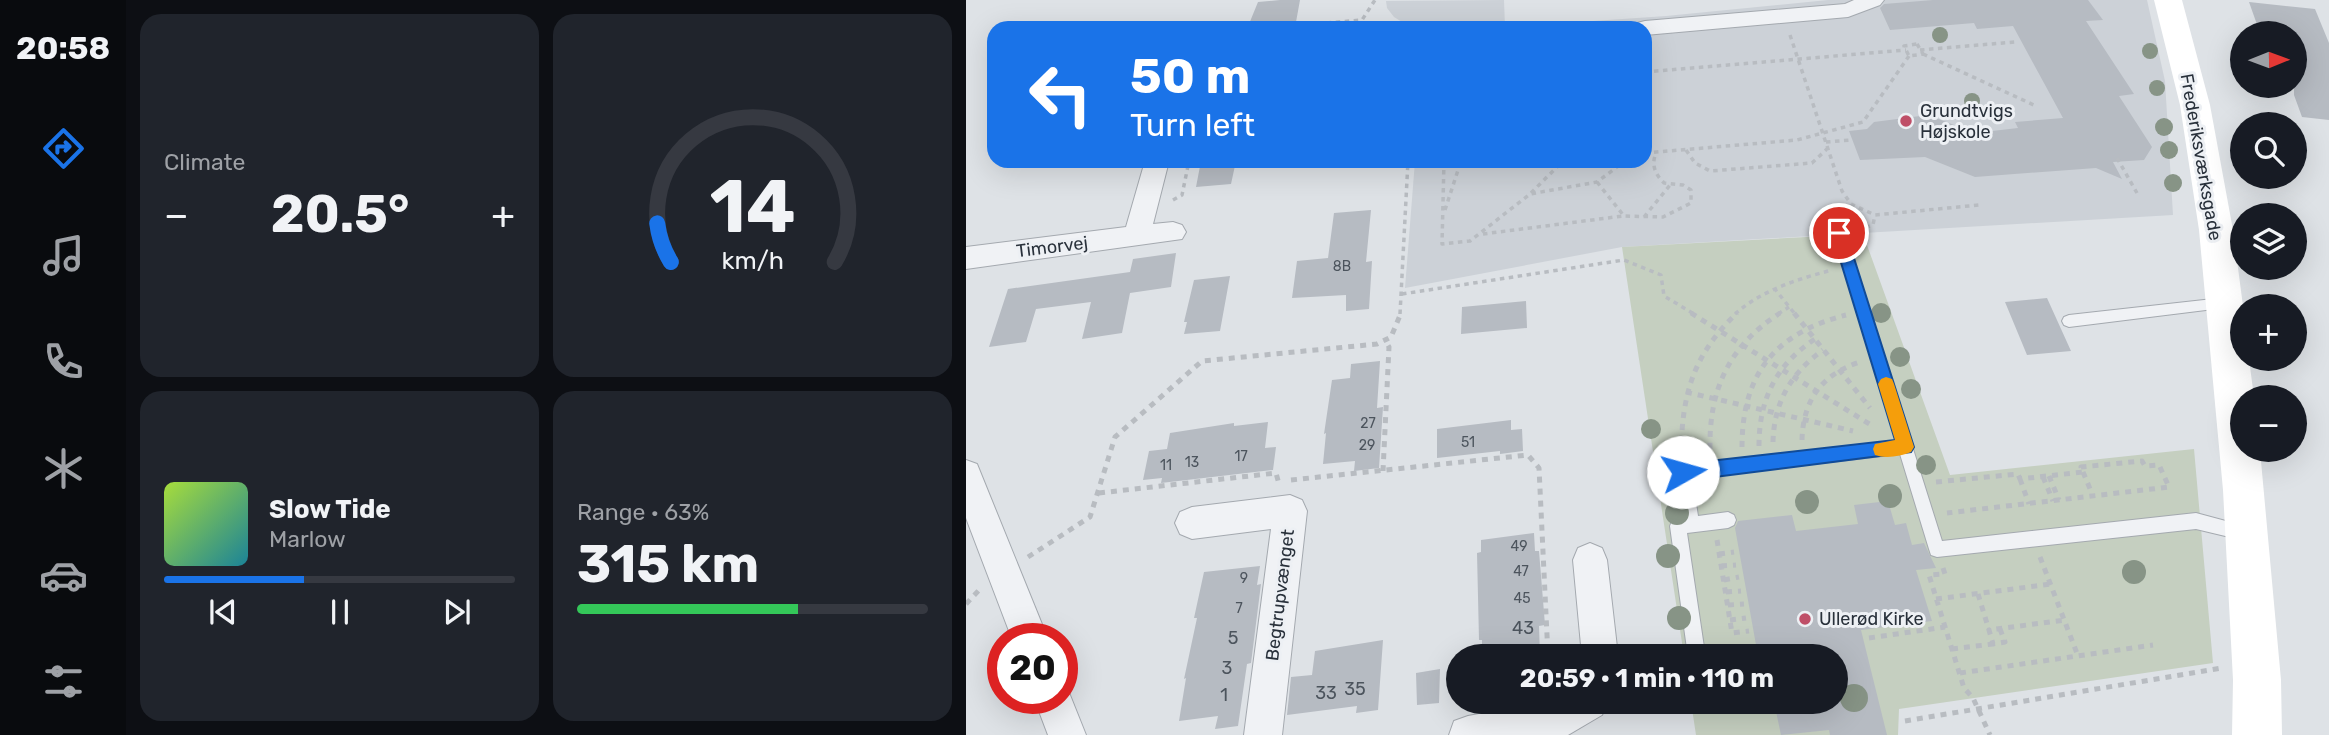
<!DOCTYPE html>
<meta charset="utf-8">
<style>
body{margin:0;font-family:Rubik,sans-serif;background:#20242c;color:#f1f3f6;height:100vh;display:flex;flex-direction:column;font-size:26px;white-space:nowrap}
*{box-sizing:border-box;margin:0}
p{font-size:23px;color:#9ea1a6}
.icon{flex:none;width:38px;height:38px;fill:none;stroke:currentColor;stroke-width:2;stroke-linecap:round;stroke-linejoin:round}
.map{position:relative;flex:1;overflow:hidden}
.sheet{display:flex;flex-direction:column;gap:14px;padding:14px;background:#0d0f14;width:840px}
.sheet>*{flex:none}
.top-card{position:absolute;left:21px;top:21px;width:665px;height:147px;border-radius:21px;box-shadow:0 7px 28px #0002;background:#1a73e8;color:#fff;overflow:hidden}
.needle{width:46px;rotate:89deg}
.controls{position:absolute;left:1264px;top:21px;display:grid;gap:14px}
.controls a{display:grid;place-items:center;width:77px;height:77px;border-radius:50%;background:#171b24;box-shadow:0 7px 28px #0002;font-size:35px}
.speed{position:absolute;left:21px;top:623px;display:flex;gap:14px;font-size:35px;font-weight:700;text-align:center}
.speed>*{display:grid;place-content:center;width:91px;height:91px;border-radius:50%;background:#171b24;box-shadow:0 7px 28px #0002;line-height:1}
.speed .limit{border:10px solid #d22;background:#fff;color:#111}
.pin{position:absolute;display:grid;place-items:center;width:60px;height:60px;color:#fff;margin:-30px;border:4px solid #fff;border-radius:50%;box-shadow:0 2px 7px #0007}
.me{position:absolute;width:77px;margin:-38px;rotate:83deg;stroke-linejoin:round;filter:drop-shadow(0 0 5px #0008)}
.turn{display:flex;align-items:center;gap:24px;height:147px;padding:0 28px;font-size:32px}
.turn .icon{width:91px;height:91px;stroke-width:2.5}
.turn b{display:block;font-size:49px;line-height:60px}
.big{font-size:52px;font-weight:700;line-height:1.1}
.sheet .card{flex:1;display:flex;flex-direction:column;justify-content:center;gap:10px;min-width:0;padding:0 24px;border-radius:21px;background:#20242c}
.sheet .dial{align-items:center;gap:0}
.dial svg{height:182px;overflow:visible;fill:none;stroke:#363941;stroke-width:7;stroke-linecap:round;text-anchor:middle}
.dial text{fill:#f1f3f6;stroke:none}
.song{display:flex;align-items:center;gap:21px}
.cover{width:84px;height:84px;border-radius:10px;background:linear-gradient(135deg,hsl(80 70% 55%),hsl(190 70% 35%))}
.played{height:7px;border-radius:4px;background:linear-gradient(90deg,#1a73e8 40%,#363941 40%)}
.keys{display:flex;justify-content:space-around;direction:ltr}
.heat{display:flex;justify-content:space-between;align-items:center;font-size:38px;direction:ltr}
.charge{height:10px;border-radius:5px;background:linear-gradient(90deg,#34c759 63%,#363941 0)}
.sheet .tiles{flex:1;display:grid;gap:14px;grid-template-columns:repeat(2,1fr)}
.trip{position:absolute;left:480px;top:644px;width:402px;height:70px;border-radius:35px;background:#171b24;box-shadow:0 7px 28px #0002;font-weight:700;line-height:70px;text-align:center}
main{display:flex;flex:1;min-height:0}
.menu{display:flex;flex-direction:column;width:126px;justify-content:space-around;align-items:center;background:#090b0e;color:#9ea1a6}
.menu .icon{width:49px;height:49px}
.menu .selected{color:#1a73e8}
.menu b{font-size:32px;color:#f1f3f6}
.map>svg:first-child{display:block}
.built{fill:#ccd1d7}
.green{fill:#c5cfc0}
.building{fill:#b6bbc2}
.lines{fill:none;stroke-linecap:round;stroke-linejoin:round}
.lane-casing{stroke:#a4a9af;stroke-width:2}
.street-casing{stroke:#a4a9af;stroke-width:2}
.path-far1{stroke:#b8bcc1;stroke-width:3.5;stroke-dasharray:4.5 4.5;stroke-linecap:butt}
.path{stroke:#b8bcc1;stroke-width:5;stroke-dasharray:6 6;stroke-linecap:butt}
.lane{fill:#f0f2f5;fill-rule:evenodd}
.street{fill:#f0f2f5;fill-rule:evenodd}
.secondary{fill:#fff;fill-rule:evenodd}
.tree{fill:#879486}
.route{fill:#1a73e8;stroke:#114b97;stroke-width:2}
.slow{fill:#f59e0b}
.poi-dot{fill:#bf4f68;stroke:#edf0f4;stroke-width:2.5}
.labels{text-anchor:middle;stroke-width:6;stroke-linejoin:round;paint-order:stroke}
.number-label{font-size:14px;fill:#4c545d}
.poi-label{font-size:18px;fill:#29313b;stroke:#edf0f4;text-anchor:start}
.street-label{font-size:18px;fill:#29313b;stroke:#edf0f4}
.near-number-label{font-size:18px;fill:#4c545d}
</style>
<main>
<nav class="menu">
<b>20:58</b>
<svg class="icon selected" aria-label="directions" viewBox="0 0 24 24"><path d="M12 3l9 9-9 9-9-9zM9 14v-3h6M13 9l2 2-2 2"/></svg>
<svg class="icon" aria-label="music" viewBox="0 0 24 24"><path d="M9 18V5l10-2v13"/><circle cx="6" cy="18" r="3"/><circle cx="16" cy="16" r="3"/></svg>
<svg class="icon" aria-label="phone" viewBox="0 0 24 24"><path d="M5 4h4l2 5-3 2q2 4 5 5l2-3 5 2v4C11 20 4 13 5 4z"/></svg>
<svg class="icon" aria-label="climate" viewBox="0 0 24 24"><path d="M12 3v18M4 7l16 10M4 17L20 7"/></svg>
<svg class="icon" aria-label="car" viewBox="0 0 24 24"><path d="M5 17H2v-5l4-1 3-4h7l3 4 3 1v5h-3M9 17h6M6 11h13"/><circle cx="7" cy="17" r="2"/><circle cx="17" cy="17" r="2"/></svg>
<svg class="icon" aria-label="filters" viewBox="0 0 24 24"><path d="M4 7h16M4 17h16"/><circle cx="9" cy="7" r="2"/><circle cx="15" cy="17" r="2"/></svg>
</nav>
<section class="sheet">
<div class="tiles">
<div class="card"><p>Climate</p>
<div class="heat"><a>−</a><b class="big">20.5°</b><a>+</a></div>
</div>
<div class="card dial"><svg viewBox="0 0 100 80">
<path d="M14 69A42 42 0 1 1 86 69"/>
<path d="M14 69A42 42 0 0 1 8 52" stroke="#1a73e8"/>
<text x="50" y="56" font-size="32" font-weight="700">14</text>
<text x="50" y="72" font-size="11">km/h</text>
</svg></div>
<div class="card">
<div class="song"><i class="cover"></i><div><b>Slow Tide</b><p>Marlow</p></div></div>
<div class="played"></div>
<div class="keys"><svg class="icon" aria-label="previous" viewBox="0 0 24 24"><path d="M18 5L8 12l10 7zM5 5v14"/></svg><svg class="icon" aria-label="pause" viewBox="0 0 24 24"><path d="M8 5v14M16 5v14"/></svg><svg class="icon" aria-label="next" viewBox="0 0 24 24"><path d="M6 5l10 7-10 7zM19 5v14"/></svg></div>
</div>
<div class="card"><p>Range · 63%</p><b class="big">315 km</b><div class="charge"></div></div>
</div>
</section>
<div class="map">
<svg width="1363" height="735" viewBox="0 0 1363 735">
<rect width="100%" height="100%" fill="#dee2e6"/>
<!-- built -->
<path class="built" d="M538 0 539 27 700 16 862 0H1181L1199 81 1207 215 656 247 439 288 449 161H679V28H446L428 17 421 8 420 1Z"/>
<!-- green -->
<path class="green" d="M897 234 984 475 1228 449 1247 663 933 709 932 735H730L725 702H870V656H718L656 247Z"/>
<!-- building -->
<path class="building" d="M314 0H334L330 22 283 24 292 2Z
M967 0H1122L1137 20 1120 21 1168 94 1153 96 1186 147 1178 160 1147 162 1156 179 1130 168 1009 177 959 157 894 160 883 131 901 129 908 122 962 115 1009 133 1052 128 1049 122 1097 118 1047 26 1011 29 1008 23 924 30 914 8 918 4Z
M1283 2 1349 9 1363 43V120L1336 117 1328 95V33H1294Z
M235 161H270L265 184 230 187Z
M405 210 400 262 406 261 403 309 380 311V295L326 298 331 261 362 258 368 213Z
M210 253 205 287 164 293 156 333 116 339 125 302 70 309 60 342 23 347 42 289 164 272 167 259Z
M264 276 254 331 218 334 221 322H218L228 280Z
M1081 298 1105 351 1061 355 1039 302Z
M560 301 561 328 495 334 496 307Z
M414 361 411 408 417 407 413 468 388 471 389 461 357 464 360 433 358 434 366 380 384 378 385 364Z
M545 420V430L556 429 557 451 534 454V451L471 458V429Z
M302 422 299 448 310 447 307 470 195 483 196 478 177 480 183 451 201 449 204 433 268 423V426Z
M922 501 929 525 940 523 946 545 958 543 970 568 950 570 966 621 895 630 921 735H864L863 730 815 735 808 702H870V656H792L769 528 772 521 826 515 830 531 892 524 888 505Z
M568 533 569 551H573L579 625 573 626 574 656H516V640H513L511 553 515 552V540Z
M294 566 291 585 295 584 285 663 281 664 272 726 249 729 252 716 213 721 220 678 218 679 231 618H228L238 572Z
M417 640 412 710 390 713 391 706 321 715 325 677 346 675 349 651Z
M474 669 473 703 451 705 450 673Z"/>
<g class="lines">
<!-- lane casing -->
<g class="lane-casing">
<path id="lane" d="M873 228 879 233 976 541 1230 513 1282 527 1284 532 1282 537 1276 540 1230 529 971 557 965 555 963 549 934 454 726 478 732 516 762 512 768 515 770 520 768 525 762 528 721 533 739 654 738 656H722L704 526 706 521 716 518 709 472 712 467 930 441 867 233Z
M1256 298 1263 303 1256 308 1103 327 1098 325 1096 321 1098 317 1103 315Z"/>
</g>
<!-- street casing -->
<g class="street-casing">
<path id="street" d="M888 0H918L914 5 882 17 679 35V28H668L671 23 679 21 879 4Z
M179 161H203L187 224 207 222 216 225 220 232 216 239 0 269V247L160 227Z
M0 460 11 464 82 639H46L0 518Z
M324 495 336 500 341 511 316 735H278L305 529 226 539 214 534 209 523 214 512 226 507Z
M624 543 636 548 641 560 652 656H616L607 560 612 548Z
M96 683 100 685 120 735H82L68 698H96Z
M577 702H642L636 715 602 735H483L488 721 502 716Z"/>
</g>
<!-- path-far1 -->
<path class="path-far1" d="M298 28 396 20
M396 28V20L409 0
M824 35 876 191 885 204 909 215 1013 205
M951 44 957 54 943 56 938 46Z
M954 50 1049 42
M957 54 1070 106
M679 72 940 50
M860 142 886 140
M720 150 729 163 744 171 846 163 862 148
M679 153 831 140 897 122 943 56
M1151 158 1171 193
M478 161 476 244 504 241 564 194 631 182 659 161
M627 161H638
M631 182 658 216 697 217 725 203V190L717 185 698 183C689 174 685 165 690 153
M565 193 597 161
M207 200 216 195 223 161
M479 210 495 161
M678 217 704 185
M891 230 907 225 909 215
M517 234 657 216
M808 288 829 314
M436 294 658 260 695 275 698 296 728 314
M434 314 442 161
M769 314C796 290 832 279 866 270
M812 314 823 307"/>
<!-- path -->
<path class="path" d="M725 313 905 425
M828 313 904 408
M720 392 887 431
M836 440C837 400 856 374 894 362
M807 442C808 402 825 373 857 350
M793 446C793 399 810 365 849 339
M776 447C776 374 809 333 880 315
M744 449C743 389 763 346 814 313
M715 454C716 394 727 355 771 313
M417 471 423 347 419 340
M1117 472 1127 496
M1083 476 1093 500
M1077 477 1087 501
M1054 479 1063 504
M325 480 562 455 573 468 582 656
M970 482 1052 474 1054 479 1117 472 1115 467 1176 461 1179 466 1193 465 1203 487 981 513
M133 493 310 473 313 484
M751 540 766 633 783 631
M753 554 768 552
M62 557 124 517 149 437 236 361 411 344 425 337 435 313
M1074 557 1112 656
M755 566 770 565
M977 568 979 574 963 575 998 688 1007 698 1024 735
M758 580 773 577
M760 592 775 591
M1012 594 1023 630
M970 599 1085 584
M0 604 14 589
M762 605 778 604
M764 620 780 618
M1034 629 1039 642 1027 644 1023 630 1099 620
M903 638 979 627
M986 649 1027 644
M994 673 1187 645
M939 721 1256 668"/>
<!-- lane -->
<use href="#lane" class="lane"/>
<!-- street -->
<use href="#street" class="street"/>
<!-- secondary -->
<path class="secondary" d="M1188 0H1216L1244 105 1267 230 1277 306 1276 359H1283L1288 397H1276V450H1294L1315 680 1316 735H1266L1267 680 1257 490 1233 230 1214 105Z"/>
</g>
<!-- trees -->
<g class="tree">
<circle cx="974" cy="35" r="8"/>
<circle cx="1184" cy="51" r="8"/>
<circle cx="1191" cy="88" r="8"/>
<circle cx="1006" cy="101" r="8"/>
<circle cx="1198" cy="127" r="9"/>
<circle cx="1203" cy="150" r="9"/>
<circle cx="1207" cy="183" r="9"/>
<circle cx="915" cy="313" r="10"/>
<circle cx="934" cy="357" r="10"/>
<circle cx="945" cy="389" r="10"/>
<circle cx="685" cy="429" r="10"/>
<circle cx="960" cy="465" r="10"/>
<circle cx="924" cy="496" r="12"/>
<circle cx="841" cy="502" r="12"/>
<circle cx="711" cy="513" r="12"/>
<circle cx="702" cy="556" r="12"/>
<circle cx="1168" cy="572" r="12"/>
<circle cx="713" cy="618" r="12"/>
<circle cx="888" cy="698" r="14"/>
</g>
<!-- route -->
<path class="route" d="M873 228 880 233 948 447 945 452 717 481 711 478 709 472 711 467 717 464 929 440 866 233Z"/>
<!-- slow -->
<path class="slow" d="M920 377 926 379 928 384 948 447 945 452C935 456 920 459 909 455L907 449 909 444 929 440 912 384 915 379Z"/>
<!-- markers -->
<g class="poi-dot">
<circle cx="940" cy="121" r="7"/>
<circle cx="839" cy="619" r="7"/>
</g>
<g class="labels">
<!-- number labels -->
<g class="number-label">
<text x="376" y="271">8B</text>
<text x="402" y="428">27</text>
<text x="502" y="447">51</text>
<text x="401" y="450">29</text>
<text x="275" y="461">17</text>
<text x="226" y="467">13</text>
<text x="200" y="470">11</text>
<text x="553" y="551">49</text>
<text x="555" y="576">47</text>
<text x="278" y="583">9</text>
<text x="556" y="603">45</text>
<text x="273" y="613">7</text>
</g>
<!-- poi labels -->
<g class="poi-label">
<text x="954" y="117">Grundtvigs<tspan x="954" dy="21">Højskole</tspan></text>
<text x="853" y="625">Ullerød Kirke</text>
</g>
<!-- street labels -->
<g class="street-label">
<text transform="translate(1235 157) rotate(80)" y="6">Frederiksværksgade</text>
<text transform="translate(86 247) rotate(-7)" y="6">Timorvej</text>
<text transform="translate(314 595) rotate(-83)" y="6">Begtrupvænget</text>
</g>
<!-- near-number labels -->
<g class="near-number-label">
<text x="557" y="634">43</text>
<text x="267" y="644">5</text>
<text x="261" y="674">3</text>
<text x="389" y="695">35</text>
<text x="360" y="699">33</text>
<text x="258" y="701">1</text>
</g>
</g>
</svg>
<div class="controls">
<a><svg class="needle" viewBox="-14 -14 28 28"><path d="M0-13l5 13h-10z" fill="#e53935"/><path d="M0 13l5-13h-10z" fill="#9ea1a6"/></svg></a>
<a><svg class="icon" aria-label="search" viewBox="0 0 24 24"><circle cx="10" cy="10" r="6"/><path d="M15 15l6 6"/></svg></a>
<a><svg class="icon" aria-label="layers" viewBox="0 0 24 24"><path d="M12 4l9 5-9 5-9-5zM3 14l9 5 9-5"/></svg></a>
<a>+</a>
<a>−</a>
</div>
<div class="speed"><div class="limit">20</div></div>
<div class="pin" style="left:873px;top:233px;background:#d93025"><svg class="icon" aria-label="arrive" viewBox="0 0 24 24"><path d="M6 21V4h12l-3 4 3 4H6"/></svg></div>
<svg class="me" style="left:717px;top:472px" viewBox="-20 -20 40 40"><circle r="19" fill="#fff"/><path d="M0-13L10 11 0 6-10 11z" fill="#1a73e8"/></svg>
<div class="trip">20:59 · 1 min · 110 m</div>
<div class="top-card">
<div class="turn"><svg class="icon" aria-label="left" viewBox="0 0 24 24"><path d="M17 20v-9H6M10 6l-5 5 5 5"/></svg><div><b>50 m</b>Turn left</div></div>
</div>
</div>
</main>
